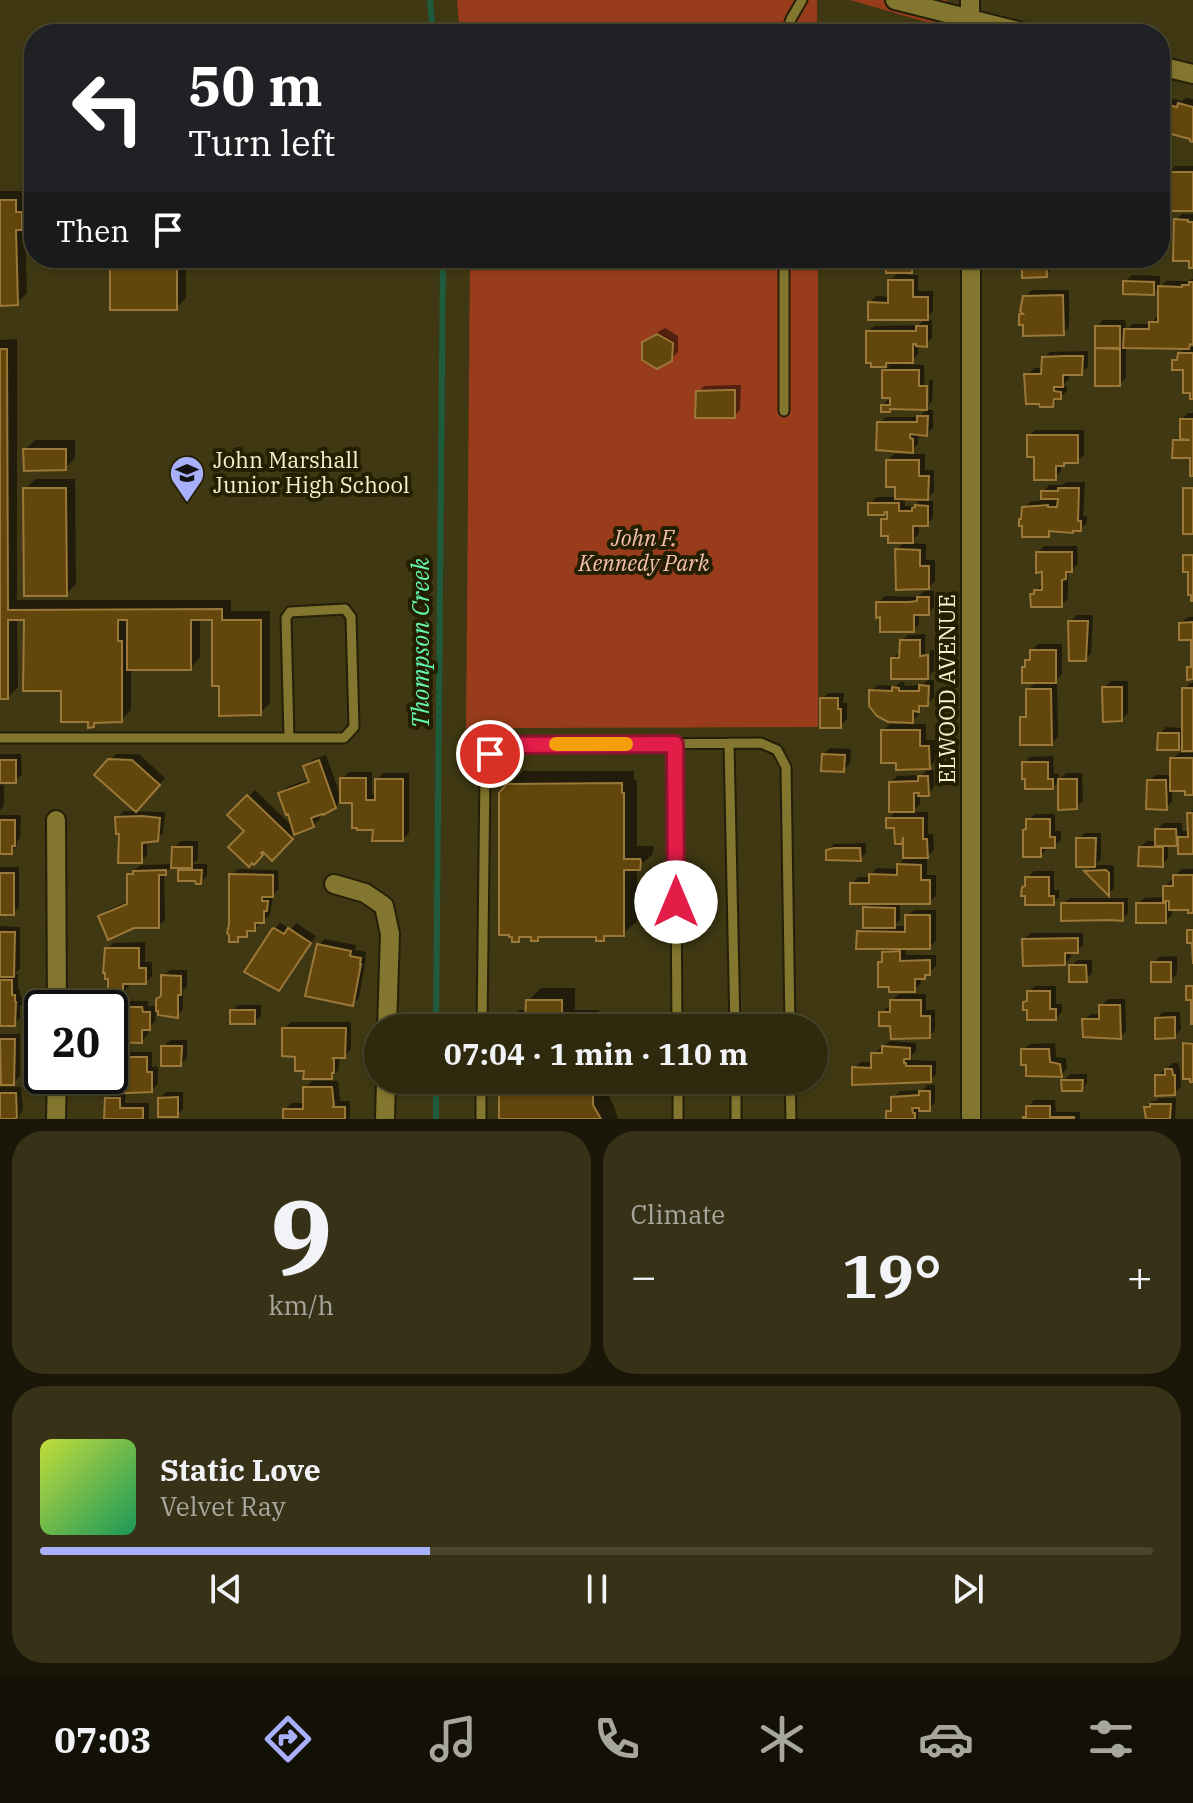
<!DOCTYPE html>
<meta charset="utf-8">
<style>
body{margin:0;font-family:"IBM Plex Serif",serif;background:#373217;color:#f1f3f6;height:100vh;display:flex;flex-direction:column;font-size:30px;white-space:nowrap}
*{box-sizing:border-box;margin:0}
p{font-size:26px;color:#a7a79e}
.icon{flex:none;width:44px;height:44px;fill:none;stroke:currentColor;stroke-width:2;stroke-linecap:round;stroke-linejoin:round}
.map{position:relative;height:1119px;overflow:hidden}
.panel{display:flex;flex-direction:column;gap:12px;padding:12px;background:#1a1708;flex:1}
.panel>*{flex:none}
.hud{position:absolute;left:24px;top:24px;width:1146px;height:244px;border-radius:32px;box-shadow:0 2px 6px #0004,0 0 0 2px #4a462e;background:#202124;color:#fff;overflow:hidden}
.speed{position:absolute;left:24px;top:990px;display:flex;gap:16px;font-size:40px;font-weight:700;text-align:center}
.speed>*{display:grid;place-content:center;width:104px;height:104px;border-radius:50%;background:#2f2a0e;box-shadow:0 2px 6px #0004,0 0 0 2px #4a462e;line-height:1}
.speed .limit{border:4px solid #111;border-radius:12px;background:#fff;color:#111}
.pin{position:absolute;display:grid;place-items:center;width:68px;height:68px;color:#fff;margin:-34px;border:4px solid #fff;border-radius:50%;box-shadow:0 2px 8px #0007}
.me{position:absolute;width:88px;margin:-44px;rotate:0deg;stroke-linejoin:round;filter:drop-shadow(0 0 6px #0008)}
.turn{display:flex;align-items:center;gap:28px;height:168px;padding:0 32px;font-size:36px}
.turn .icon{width:104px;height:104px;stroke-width:2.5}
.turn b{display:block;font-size:56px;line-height:68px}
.then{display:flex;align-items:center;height:76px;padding:0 32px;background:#0003;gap:16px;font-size:30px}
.big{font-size:60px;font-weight:800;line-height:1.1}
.panel .card{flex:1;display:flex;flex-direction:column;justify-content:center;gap:12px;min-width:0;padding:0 28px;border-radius:32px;background:#373217}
.panel .dial{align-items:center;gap:0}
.dial b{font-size:104px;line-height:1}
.song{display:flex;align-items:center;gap:24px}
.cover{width:96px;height:96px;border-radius:12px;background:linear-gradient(135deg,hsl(70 70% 55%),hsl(150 70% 35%))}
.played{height:8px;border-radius:4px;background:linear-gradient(90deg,#a8b0fc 35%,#4a462e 35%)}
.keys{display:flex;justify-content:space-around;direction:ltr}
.heat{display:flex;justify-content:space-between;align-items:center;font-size:44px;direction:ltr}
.panel .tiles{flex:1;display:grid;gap:12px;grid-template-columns:1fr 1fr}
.card:last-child{grid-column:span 2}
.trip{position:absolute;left:364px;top:1014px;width:464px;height:80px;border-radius:40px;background:#2f2a0e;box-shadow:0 2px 6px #0004,0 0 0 2px #4a462e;font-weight:800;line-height:80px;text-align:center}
.tab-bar{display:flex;height:128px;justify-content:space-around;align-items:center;background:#131106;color:#a7a79e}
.tab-bar .icon{width:56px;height:56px}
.tab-bar .current{color:#a8b0fc}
.tab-bar b{font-size:36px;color:#f1f3f6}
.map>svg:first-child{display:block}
.green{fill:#983c1b}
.shadow{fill:#0007;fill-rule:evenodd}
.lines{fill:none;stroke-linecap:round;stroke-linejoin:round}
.stream{stroke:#1f5c3e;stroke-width:6}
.building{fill:#63460b;stroke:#9b7738;stroke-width:2}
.lane-casing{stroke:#241f09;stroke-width:13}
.street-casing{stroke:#241f09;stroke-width:22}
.lane{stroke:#83762f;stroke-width:9}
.street{stroke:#83762f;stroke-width:18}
.route-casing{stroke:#92132f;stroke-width:20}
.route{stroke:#e11d48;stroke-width:14}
.slow{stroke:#f59e0b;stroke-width:14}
.labels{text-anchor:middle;stroke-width:8;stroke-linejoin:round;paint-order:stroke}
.poi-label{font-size:22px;fill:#f8f1ce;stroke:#251f02;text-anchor:start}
.park-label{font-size:22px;font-style:italic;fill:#f4bfae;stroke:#251f02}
.street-label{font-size:22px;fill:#f8f1ce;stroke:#251f02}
.water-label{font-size:24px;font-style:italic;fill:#64f9b1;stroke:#251f02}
</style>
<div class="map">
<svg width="1193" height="1119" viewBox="0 0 1193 1119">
<rect width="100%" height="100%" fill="#3f3813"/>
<!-- green -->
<path class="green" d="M457 0H817V34H460Z
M850 0H947V28Z
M470 258H818V727L466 728Z"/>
<!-- shadow -->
<path class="shadow" d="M1162 96 1182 101 1186 98 1193 99V140L1160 129V99Z
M1175 166H1193V209L1169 173Z
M0 191H25V203H31L32 218 25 225 27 293 17 303H0Z
M1182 214H1193V266L1176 220Z
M105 258H186V298L176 308 112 259Z
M880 258H917V264L907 275H918V291H933V311L927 318 870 303 876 296 890 297V281L900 271 888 263H880Z
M1024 258H1052V269L1046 275Z
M1132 275 1160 276V286L1153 293 1125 282Z
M1191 279H1193V343L1188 347H1193V397L1185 368 1174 361 1186 347 1126 346V378L1119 384H1097V327L1103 320H1125L1126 331 1132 324H1151L1157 316H1160V287L1166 281H1189Z
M1032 290H1069V327L1063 333 1025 323 1020 315 1024 312 1025 296Z
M924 320H932V338L926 344H918V354L908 364 924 365 925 404H929V380H933L932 401 926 408 883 405 892 396 884 371 890 365H873L868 332 874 326 919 325Z
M665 328 678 336V352L671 359 644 343 651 336Z
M17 339V600H231V611H270V703L260 713 214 618H200V658L190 668H131V710L121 720 98 721 94 725 63 689 26 618H17L18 687 8 697H0V340Z
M1088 351V367L1081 373H1069V379L1062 386H1067V391L1052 405 1028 375 1034 368H1044V358L1050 352Z
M741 385 740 410 734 416 698 392 704 386Z
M926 410H933V428L926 434 919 433 918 444 912 450 879 423 886 417H919Z
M1188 413H1193V474L1192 456 1175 441 1182 434V420Z
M1035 430H1084V455L1077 461H1066L1061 464V471L1055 478 1036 455 1029 436Z
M35 440H75V458L65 468 25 450Z
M894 454H925V470H934V491L925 501H933V518L927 524H919V534L909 543 926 544V560H935V581L929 587 897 549 906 541 883 520 889 514V507L870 504 876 497H897V485L888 461ZM905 498H918L917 506H905Z
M35 479H75L76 584 66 594 25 489Z
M1066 482H1085L1083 516H1087V523L1080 529H1054L1048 535 1024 508 1030 502 1043 500V492L1049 485H1063Z
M1044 546H1077L1078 563 1068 575V598L1062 605 1032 595 1044 583V570L1038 553Z
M925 591H934V607L928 613H919V624L913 630 878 603 885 596 917 597Z
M1077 615H1093L1091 653 1085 659 1070 622Z
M1188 617H1193V677L1189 668 1193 664V638L1181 623Z
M925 634 926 674H930V650H934V671L927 677 893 659 899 652H902V641L908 635Z
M1038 644H1062V674L1052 684H1057L1058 737 1051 744 1022 718 1028 713V690L1037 681 1024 668 1032 656V650Z
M928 680H934V698L919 709V714L909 724H926V740H935V761L929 767 883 730 890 724H901V720L871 691 878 685 896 686 900 682H905L904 686 922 685Z
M1111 681H1128V713L1122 719 1104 688Z
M1191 683H1193V749L1184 742 1178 748 1160 734 1166 727 1184 728V689Z
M829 693H844L843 703H847V719L840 726 822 699Z
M830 748 851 749 850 763 844 770 824 754Z
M1179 753H1193V793L1187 789H1172V801L1166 808 1149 781 1155 775H1172V759Z
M0 754H21L22 774 15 781H1V785H4V806L0 810Z
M116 754H139L165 778 136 809 97 774Z
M326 755 342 800V779L349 772H372V794H377V780L383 773H409V833L403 839 375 828 354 801H341L335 807 318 813 320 819 313 825 299 831 272 858 265 851 254 862 246 831 230 815 255 790 294 828 280 793 287 787 310 779 306 767 312 760Z
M1053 756 1054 774H1059V780L1066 773H1082L1083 801 1076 807 1060 780 1053 787 1024 763 1030 757Z
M927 770H934V787L928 794H920V804L911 812H928V834H933L934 850 927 857V875H936V896L929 902H900V920L894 926H907V916L914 910H936V941L929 947H905L906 955H936V966L924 977H920L921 983 914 990 880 963 884 958V952L889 947 859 932 865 926V908L871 902 852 884 858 877H871V874L877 868 899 869V864L905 858V842H896L895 826 888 819 897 810 891 782 897 776 922 775Z
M523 771H634V780H637V846H653L654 848 652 855 637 868V921L623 934H608L603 939 598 935H542L538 939 533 935H524L519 940 509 785Z
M1193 810V852L1180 844H1168V858L1162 865 1140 847 1147 841H1157V830L1163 823H1182V831H1190L1189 814Z
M124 811 165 812 163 833 157 839 147 840V855L141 861 121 832 117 818Z
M1035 814H1055V831H1061V840L1054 846H1047V849L1040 855 1028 827V820Z
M0 815H21L20 838 17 841V846L11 852H0Z
M1085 833H1101V859L1095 865H1112L1114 867V888L1109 893 1087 871 1092 865 1078 839Z
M180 841H198V859L193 864H207V876L201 882 180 871 184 866H172L164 874 165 920 158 926 100 917 107 910 129 901V875L135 869 141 865 173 864 174 848Z
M866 843V853L860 859 828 850 834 844Z
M0 867H19V907L13 913H0Z
M237 869 278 870 279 889 273 894 270 915 254 929 246 935H242L237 940 231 875Z
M1181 869H1193V911L1190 908H1171L1172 915 1165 921 1138 904 1144 898 1165 897V887L1171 880H1175V876Z
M1034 871H1054V890H1059V897L1053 903 1027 884V878Z
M1070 898H1128V913L1122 919 1063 904Z
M280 923 291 929 296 923 316 936 285 983 278 989 273 930Z
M0 926 20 927V969L14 974H18V989H20V996H22V1005L20 1006V1018L14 1024 0 1025Z
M1031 933H1083V945L1077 951H1071V957L1065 963 1024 939Z
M325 939 356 945 355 950 366 952 365 958H366L359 998 352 1004 318 946Z
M145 942V962H152V976L146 982H129V986L125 990V1001H148V1006H158L163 994V976L170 970H187V987L183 990V1009L177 1016 156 1009 155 1021 148 1029V1034L142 1041 129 1040V1052H152V1067H158V1083L152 1090 126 1091 125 1103H149V1119H106L107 1099 114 1091 108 1076H110V1047L117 1040H110V1008H107V998L110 995V977L107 949 113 943Z
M1177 956V974L1170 980 1153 963 1159 957Z
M1077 960H1092V973L1086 980 1071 966Z
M1035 986H1056V1004H1062V1012L1056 1018 1029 1008 1025 1002 1029 999V992Z
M541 988H575V1010H599L598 1028H504L505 1024 519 1010H528V1001Z
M899 994H926V1010H935V1030L929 1036 892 1024 881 1013 888 1007H892V1000Z
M1108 999H1125L1126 1031 1120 1037 1084 1020 1091 1014H1101V1006Z
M238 1005H261V1016L254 1022 232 1011Z
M1163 1012H1180L1181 1030 1174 1036 1157 1018Z
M291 1022H351V1049L345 1056H340L338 1071 331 1077 306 1069 284 1029Z
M0 1034H20V1076L14 1083 2 1073H0Z
M170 1040H187V1058L181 1064 163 1047Z
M890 1041 916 1043V1051L911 1056 912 1060 936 1061V1074L930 1080 854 1068 861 1062H873V1054Z
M1055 1043 1056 1057 1066 1058 1067 1068 1061 1075 1023 1050 1030 1044Z
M1173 1063H1178L1180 1069 1181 1087 1174 1093 1157 1076Z
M1070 1074H1087V1083L1081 1089 1063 1081Z
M505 1080H606V1091L614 1106 618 1119H500L501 1085Z
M312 1081H338L340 1101H350V1119H285V1110L291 1103H305V1088Z
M927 1085H935V1102L929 1109 921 1111 918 1113V1119H888V1112L893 1107V1098L900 1091 923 1090Z
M0 1087H21L23 1109 18 1119H0Z
M166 1092H183V1109L177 1115 160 1098Z
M1159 1098H1176L1175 1119H1147L1146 1107 1152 1101H1156Z
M1034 1100H1055L1056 1112H1080V1119H1025L1028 1115V1107Z"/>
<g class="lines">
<!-- stream -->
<path class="stream" d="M430 0 433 34
M436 1028 443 258
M436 1119V1080"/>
</g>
<!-- building -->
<path class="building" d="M1160 103 1177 107 1178 103 1193 107V142L1190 141V139L1160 131Z
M1167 172H1193V211H1167Z
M0 200H16V212H22V230H16L18 305 0 306Z
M1174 219 1188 220V222H1193V268H1189V261H1173Z
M103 258H177V310H110V261H103Z
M878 258 912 259V273H886V265H878Z
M1022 258H1046L1047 277 1022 278Z
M888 280H913V297H928V320H868V302L888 303Z
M1123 281 1154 282V295L1123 294Z
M1189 282H1193V345L1190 344 1189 349 1123 348 1124 329H1149V322H1158V286L1182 287V285H1189Z
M1063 295 1064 335 1023 336V325H1019V314H1023L1020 311 1023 296Z
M916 326H927V347L916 346V344H913V363H886V367H871V363H866V331H916Z
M1095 326H1120V348H1095Z
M657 334 673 343 672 361 657 369 642 360V342Z
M1095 348 1120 349V386H1095Z
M0 349H7L8 610 222 609V620H261V715L219 716V686H212V620H191V670H127V620H118V641H122V722L94 723V727L88 728V722H61V691H23L24 620H8V699H0Z
M1178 353H1193V399H1190V393H1183V370H1172V360H1177Z
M1065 356H1083L1082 375H1063V387H1054V391L1061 392V399H1054L1053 407H1040L1039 404H1026L1024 374H1041L1042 357Z
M882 370H919V386H927V410L890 409V412H881V405H890V398H882Z
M727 390H735V418H695L696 391Z
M917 416H928L927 436 910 434V438L913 439V453L876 450 877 422H917Z
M1180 419H1193V476H1190V458H1172L1173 440H1190L1180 439Z
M1027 435H1078V463H1064V466H1056V480H1034V457H1027Z
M23 449H66V470L24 471Z
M886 460H919V476H929L928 500 895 499V487H886Z
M23 488H66L67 596H24Z
M1058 488H1079L1078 521H1081V531H1073V533L1049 531V537H1022V526H1019V519H1021L1022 507 1048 505V507H1057L1058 499H1041V491H1058Z
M1183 488H1193V534H1183Z
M868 503H899V511H912V508L915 507V505L928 506V526H913V543H888V536H881V519H887V512H885L884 515H868Z
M895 549 920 550V566H929V589L896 590Z
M1036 552H1072V572H1066V579L1062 580V607H1031L1030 594H1034V590H1042V572L1036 573Z
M1183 555H1193V601H1191V595H1188V572H1183Z
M917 597H929V615H914V632H880V617L876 618V602H909L917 601Z
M1068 621H1088L1086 661H1069Z
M1193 622V679L1187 680V667H1191V640H1179V623Z
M900 640H920V656L928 655V679H891V658H899Z
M1030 650H1056V683H1022V667H1025V660H1030Z
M919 685 929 686 928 706H919V712L913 711V723L888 722 877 716 869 706V690L892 691V687L899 688V691H919Z
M1102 687H1122V721L1103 722Z
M1182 688H1193V751H1182Z
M1026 689H1051L1052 745H1020V717H1026Z
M820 698H838V709H841V728H820Z
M881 730H920V746H929L930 769 896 770V763H881Z
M1158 733H1179V750H1157Z
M822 754 845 755 844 772 821 771Z
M1170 758H1193V795H1185V791H1170Z
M108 759 132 760 160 785 136 812 94 775Z
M0 760H16V783H0Z
M319 760 336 808 323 815 322 814 311 818 314 827 294 835 288 814 286 815 278 793 309 782 303 766Z
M1022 762H1048V779H1053V789H1025V779H1022Z
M918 776H928L929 796H918L919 793H914V812H889V782L918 781Z
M340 778H366V800H375V779H403V841H372L373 830H357V828H352V803H340Z
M1058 779H1077V809L1058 810Z
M1147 780H1166L1167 810 1146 809Z
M622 783V793H624V859H640L641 862 640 870H624V936H604V941H596V937H538V941H531V937H519V942H512V937H509V935H499V793L507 784Z
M247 795 293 839 272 861 263 852 261 853 263 855 254 865 252 863 249 867 228 847 244 831 227 815Z
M1187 813H1193V854H1178V837H1188Z
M142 816 160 818 158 841 142 843V863H118L119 834H116L115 817Z
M886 818H923V839H927L928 858H903V837L902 844H895L894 828H886Z
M1026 819H1050V837H1055V848H1041V857H1023V830L1026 829Z
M0 820H15V846H12V854H0Z
M1155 829H1176L1177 846H1155Z
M1076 838H1096L1095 867H1076Z
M172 847H192V868H171Z
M1139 847H1163V867L1138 866Z
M834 848H860L861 861 826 860V850Z
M897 864 921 865V880H930V904H850V883H869V874L897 875Z
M166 870V875H159V928H134L108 940 98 916 127 904V874H133V871Z
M178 870H202L201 884H196L195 881H178Z
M1106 870 1109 873V896L1084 871Z
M0 873H14V915H0Z
M229 874 273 875V897H262V901H268L267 911H264V923H255V931H247V937H238V942H229V935L227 933 229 924Z
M1173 875H1193V913H1188V910H1169V901H1163V886H1173Z
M1025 877H1049V896H1054V905H1025V896H1021L1022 887 1025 886Z
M1061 903H1123V921L1110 920 1061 921Z
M1136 903H1166V923H1136Z
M863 907 895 908V928H863Z
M905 915H930V949H856L857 931 905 932Z
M274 928 284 934 288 928 311 943 279 991 244 972 272 929Z
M1187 930H1193V964L1192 943H1187Z
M0 932H15L14 977H0Z
M1078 938V953H1065V965L1023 966 1022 939Z
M317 944 351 951 350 956 361 958 360 964H361L353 1006 305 996Z
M105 948H139V968H146V984H123V994H108V979H105V973H103Z
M900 951V961L930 960V975H925V979H915V992H889V987H878V962H882V952Z
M1151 962H1171V982H1151Z
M1069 965H1086L1087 982H1069Z
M161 975 181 976V995H178V1018L158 1015V1011H156V999L161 996Z
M0 980H12V995H15V1001L16 1002 15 1026H0Z
M1186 986H1193V1024H1191V1000H1186Z
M1027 991H1050V1009H1056V1020H1027V1010H1023V1002L1027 1001Z
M105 997H119V1007H142L143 1012H150V1030H142V1043L110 1042V1008H105Z
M526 1000H562V1023H586V1028H503V1023H525Z
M890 1000H921V1016H930V1038L891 1039 890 1026H879V1012H890Z
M1099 1005H1120L1121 1039 1083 1037 1082 1019H1099Z
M230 1010H255V1024H230Z
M1175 1017V1038L1155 1039V1018Z
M282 1028H346L345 1058H332L334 1059V1073H332V1079H303L304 1071H295V1057L282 1056Z
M0 1039H15L14 1085H1Z
M1183 1043 1193 1044V1082H1190V1079H1183Z
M161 1046H182L181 1066H161Z
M882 1046 910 1048V1059H904V1063H906V1066H931V1082L852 1085V1067L871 1068V1053H882Z
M110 1047H123L124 1057H147V1072H152V1092L105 1094V1076H110Z
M1021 1049H1049L1050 1062 1060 1064 1062 1077 1026 1076V1065H1021Z
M1165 1069H1172L1173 1075H1175V1095L1155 1096V1075H1165Z
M503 1080H585V1083H593V1105L601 1119H499V1084H503Z
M1061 1080H1083L1082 1091H1062Z
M303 1087H332L334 1106 332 1107H345V1119H283V1109H303Z
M919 1091H930V1111H919V1108H912L913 1113H915V1119H886V1111H891V1097L919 1095Z
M0 1093H16L17 1117 15 1119H0Z
M178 1097V1117H158V1098Z
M105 1098H120V1108H143V1119H104Z
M1150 1104H1171L1170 1119H1146L1144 1107H1150Z
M1026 1106H1050V1117H1074V1119H1023V1117H1026Z"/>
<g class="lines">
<!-- lane casing -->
<g class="lane-casing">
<path id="lane" d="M786 34 791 19 802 0
M784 411V258
M0 738H344L354 727 351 617 345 609 290 612 286 618 289 738
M729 743 735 1028
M675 744 677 1028
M482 1028 485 772 490 754 504 745 761 743 777 750 786 767 790 1028
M678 1080V1119
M736 1080V1119
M790 1080 791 1119
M481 1119V1080"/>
</g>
<!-- street casing -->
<g class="street-casing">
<path id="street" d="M895 0 1030 34
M970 0V34
M1160 66 1193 74
M971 258V1119
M56 820 57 1008
M334 884 365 893 384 906 390 934 387 1028
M56 1119 57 1076
M385 1119 386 1080"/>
</g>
<!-- lane -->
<use href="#lane" class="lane"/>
<!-- street -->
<use href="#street" class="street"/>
</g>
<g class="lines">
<!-- route casing -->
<g class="route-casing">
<path id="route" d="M490 754 504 745 675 744 676 902"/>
</g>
<!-- route -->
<use href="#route" class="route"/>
<!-- slow -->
<path class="slow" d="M556 744H626"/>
</g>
<!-- icons -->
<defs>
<g id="school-pin" transform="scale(1.8)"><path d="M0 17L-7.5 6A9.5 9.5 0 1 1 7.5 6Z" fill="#a8b0fc" stroke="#251f02"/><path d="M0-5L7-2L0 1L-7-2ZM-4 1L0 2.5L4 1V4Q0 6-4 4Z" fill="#111"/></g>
</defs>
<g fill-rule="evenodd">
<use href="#school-pin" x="187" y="473"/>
</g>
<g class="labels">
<!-- poi labels -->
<g class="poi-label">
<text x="213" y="468">John Marshall<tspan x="213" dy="25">Junior High School</tspan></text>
</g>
<!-- park labels -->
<g class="park-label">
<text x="644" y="546">John F.<tspan x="644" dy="25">Kennedy Park</tspan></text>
</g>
<!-- street labels -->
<g class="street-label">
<text transform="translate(947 689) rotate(-90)" y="8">ELWOOD AVENUE</text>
</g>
<!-- water labels -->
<g class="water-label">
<text transform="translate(421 643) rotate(-90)" y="8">Thompson Creek</text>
</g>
</g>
</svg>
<div class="speed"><div class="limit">20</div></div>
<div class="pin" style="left:490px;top:754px;background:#d93025"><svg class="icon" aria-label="arrive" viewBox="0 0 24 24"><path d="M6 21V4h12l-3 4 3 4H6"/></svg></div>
<svg class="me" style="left:676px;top:902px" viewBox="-20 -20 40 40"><circle r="19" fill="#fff"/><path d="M0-13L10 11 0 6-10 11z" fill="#e11d48"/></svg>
<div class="trip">07:04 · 1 min · 110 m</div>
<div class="hud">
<div class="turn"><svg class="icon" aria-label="left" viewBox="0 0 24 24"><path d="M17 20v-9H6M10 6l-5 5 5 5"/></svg><div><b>50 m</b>Turn left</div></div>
<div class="then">Then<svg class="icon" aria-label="arrive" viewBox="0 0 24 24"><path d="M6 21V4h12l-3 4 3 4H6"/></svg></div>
</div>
</div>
<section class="panel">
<div class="tiles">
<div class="card dial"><b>9</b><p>km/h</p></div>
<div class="card"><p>Climate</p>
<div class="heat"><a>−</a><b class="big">19°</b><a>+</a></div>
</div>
<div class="card">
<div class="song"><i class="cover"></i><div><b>Static Love</b><p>Velvet Ray</p></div></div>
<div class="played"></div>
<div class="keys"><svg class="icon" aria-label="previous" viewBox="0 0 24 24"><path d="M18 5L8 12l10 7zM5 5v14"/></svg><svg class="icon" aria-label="pause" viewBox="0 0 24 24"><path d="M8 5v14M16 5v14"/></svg><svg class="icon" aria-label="next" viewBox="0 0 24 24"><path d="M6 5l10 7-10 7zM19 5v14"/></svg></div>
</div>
</div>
</section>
<nav class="tab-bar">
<b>07:03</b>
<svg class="icon current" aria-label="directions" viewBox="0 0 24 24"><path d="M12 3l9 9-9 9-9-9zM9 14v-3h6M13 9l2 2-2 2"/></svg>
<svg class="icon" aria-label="music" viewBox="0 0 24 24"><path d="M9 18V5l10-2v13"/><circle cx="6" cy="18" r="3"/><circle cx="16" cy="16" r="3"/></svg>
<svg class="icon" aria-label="phone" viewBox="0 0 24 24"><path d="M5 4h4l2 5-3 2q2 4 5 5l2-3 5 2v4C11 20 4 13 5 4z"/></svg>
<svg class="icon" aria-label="climate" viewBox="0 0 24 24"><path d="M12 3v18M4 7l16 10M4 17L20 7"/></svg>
<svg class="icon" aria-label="car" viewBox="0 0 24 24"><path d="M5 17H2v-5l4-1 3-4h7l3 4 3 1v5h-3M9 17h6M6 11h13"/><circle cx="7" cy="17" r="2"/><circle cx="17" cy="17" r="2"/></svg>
<svg class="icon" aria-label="filters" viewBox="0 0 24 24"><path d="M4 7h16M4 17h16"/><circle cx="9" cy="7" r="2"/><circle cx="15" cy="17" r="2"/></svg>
</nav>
